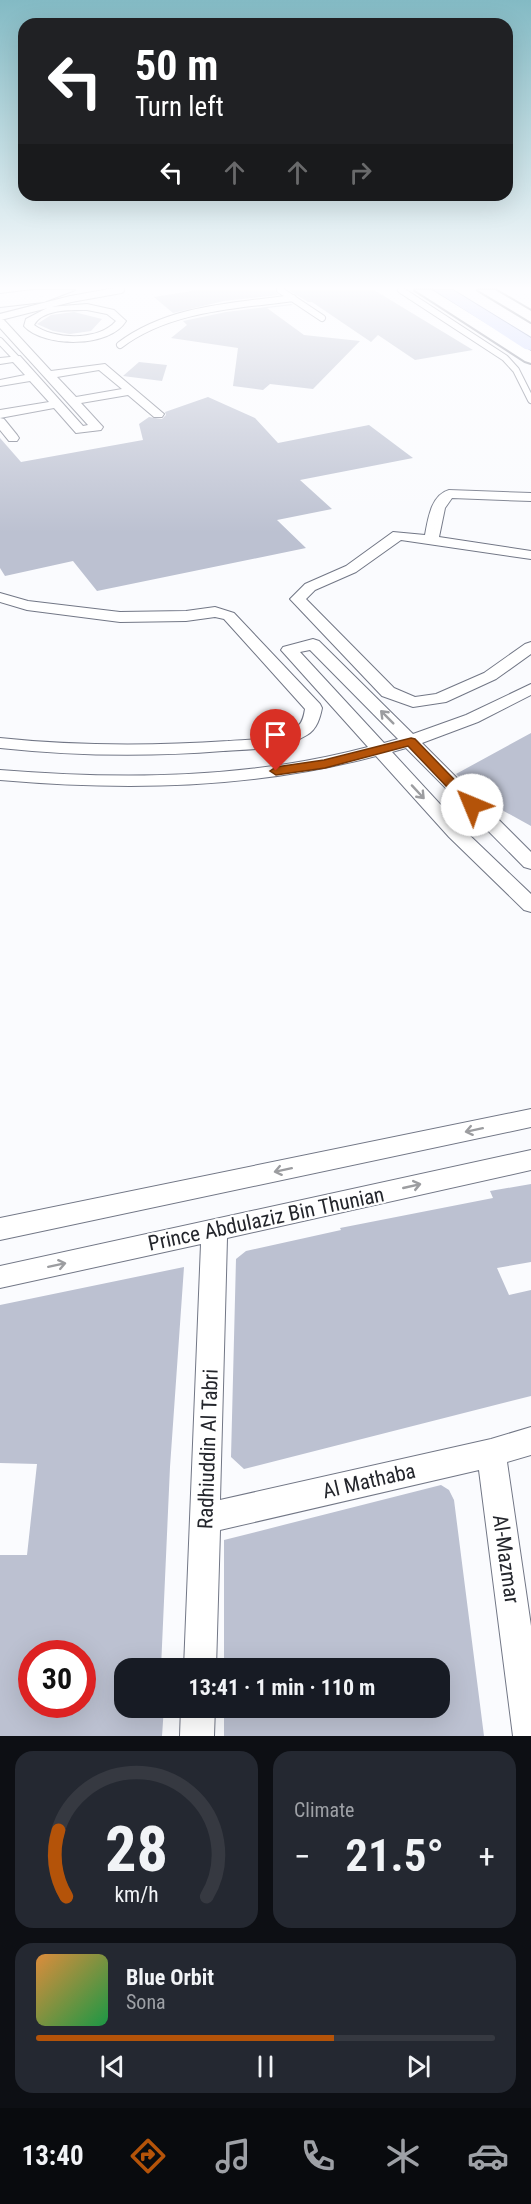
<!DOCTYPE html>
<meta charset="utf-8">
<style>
body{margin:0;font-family:"Roboto Condensed",sans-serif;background:#242831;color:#f1f3f6;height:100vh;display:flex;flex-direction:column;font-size:22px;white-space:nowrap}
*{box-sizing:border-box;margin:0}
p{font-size:20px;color:#9ea1a6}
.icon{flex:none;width:33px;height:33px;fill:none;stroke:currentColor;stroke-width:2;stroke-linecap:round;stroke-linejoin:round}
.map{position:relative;height:1736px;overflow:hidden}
.details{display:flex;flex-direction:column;gap:15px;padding:15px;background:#0d0f14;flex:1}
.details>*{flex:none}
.banner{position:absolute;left:18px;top:18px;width:495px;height:183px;border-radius:18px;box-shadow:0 6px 24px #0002;background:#202124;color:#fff;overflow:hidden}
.speed{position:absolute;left:18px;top:1640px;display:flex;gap:12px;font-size:30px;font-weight:700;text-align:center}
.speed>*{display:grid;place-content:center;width:78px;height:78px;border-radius:50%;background:#171b24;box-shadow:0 6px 24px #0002;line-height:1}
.speed .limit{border:9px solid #d22;background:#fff;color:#111}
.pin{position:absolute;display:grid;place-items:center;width:51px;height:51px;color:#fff;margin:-62px -26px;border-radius:50% 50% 50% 0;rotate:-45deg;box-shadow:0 0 6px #0007}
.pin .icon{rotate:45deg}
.me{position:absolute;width:66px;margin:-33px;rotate:315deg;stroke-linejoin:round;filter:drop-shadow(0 0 4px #0008)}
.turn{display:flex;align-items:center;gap:21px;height:126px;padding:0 18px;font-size:27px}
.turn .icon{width:78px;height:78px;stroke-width:2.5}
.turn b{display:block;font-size:42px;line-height:51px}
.lanes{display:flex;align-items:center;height:57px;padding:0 18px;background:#0003;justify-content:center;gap:30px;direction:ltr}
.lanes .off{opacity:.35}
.big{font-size:45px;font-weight:700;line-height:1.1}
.details .tile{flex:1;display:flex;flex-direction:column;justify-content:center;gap:9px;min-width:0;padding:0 21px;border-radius:18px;background:#242831}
.details .dial{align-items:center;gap:0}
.dial svg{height:156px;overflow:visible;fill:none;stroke:#363941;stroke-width:7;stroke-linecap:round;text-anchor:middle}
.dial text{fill:#f1f3f6;stroke:none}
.song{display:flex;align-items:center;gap:18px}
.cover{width:72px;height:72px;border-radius:9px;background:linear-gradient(135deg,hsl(30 70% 55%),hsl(140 70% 35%))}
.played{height:6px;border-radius:3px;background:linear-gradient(90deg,#b45309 65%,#363941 65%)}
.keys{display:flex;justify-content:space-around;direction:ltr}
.heat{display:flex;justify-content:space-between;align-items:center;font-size:33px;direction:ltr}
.details .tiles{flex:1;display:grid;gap:15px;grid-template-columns:1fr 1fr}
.tile:last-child{grid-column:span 2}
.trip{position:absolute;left:114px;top:1658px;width:336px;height:60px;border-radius:18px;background:#171b24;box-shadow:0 6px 24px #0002;font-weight:700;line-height:60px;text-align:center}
.dock{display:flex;height:96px;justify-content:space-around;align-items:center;background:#090b0e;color:#9ea1a6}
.dock .icon{width:42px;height:42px}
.dock .current{color:#b45309}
.dock b{font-size:27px;color:#f1f3f6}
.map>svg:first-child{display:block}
.building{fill:#bcc1d1;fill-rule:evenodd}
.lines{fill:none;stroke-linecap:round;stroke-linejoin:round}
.service-casing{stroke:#727786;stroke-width:8}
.minor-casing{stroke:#727786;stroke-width:2}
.tertiary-casing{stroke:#727786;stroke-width:2}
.secondary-casing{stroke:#727786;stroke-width:4}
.primary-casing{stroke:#7784b3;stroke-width:2}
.service{stroke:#fff;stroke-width:6}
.minor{fill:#fff;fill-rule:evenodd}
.tertiary{fill:#fff;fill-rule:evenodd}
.secondary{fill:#fff;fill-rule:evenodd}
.primary{fill:#c8d3fd;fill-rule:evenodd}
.oneway{stroke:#9c9da0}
.route{fill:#b45309;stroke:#753606;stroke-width:1.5}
.labels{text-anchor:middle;stroke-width:4.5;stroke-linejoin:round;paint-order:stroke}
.near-street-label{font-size:21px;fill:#24262c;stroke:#fff}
</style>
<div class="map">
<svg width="531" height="1736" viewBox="0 0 531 1736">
<rect width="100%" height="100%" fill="#fafbfe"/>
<!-- building -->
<path class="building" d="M198 290H275L278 295 224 301 173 313 154 297Z
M289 290H374L473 350 415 360 378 335 371 342 312 302H308Z
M291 304 293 305 267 308 304 335 360 341 313 389 270 384 263 390 233 386 238 348 171 338 187 325 183 321 226 312Z
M74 312 102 319 91 331 70 334 53 331 37 324 51 315Z
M139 362 167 365 162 381 123 376Z
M208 397 255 418 278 443 369 425 413 458 300 480 332 509 277 520 306 548 97 591 73 561 5 576 0 568V438L21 462 143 440 139 424 149 417 162 419 166 415 165 412Z
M531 733V826L480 798 456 774Z
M531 1184V1262L497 1268 509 1295 531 1290V1396L244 1469 231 1457 236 1259 246 1251 341 1230 340 1228 493 1198 490 1191Z
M184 1267 170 1467 161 1668H124V1707H164L162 1736H0V1555H27L37 1464 0 1463V1305ZM32 1653H82V1704H32Z
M441 1485 449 1490 454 1500 484 1736H224V1707H440V1668H224V1540Z"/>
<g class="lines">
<!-- service casing -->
<g class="service-casing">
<path id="service" d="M280 290 322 318
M401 290 505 358 516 370 531 400
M0 317 71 299 121 290
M0 341 16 358
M120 345C169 308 234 306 293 298"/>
</g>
<!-- minor casing -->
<g class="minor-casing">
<path id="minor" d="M61 290H75L44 302 0 307V301L43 296Z
M87 304 114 310 126 321C110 348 44 348 24 326L26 319 49 307ZM87 310 107 314 116 321C99 341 54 340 34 325 43 309 70 310 87 310Z
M0 319 4 320 51 371 105 364 164 414 162 417H154L128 395 81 403 103 427 101 430 76 433 54 408 0 418V410L49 402 30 381 0 386V380L25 375 13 362 0 364V358L20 356 83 426 88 425 0 328ZM99 370 122 389 76 397 57 377Z
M0 418 4 419 17 435 19 438 17 441H9L0 430Z
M449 490 531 493V501L452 498 445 508 439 537 531 551V559L401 540 356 572 315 590 306 599 394 688 415 697 436 694 484 673 525 644 531 642V654L496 679 446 702 413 707 382 696 290 599 305 584 346 566 393 532 425 535C428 519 431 495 449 490Z
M0 593 28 601 120 612 186 611 215 607 234 613 320 704 322 708C320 718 317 729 307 735 283 750 251 749 223 751 148 757 75 756 0 748V738C76 746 152 746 228 741 250 739 281 741 299 725 303 721 304 715 305 709L224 619 215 617 186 621 120 622 27 610 0 602Z
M313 639 319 641 413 734 466 715 531 684V695L478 722 422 743 531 852V869L524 867 406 748 392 752 463 829 531 894V912L524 910 449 837 376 756C252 789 127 791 0 780V770C123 780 248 779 368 747L281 650 283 647ZM310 650 398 739 384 743 300 652Z
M531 1109V1127L0 1240V1218Z
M531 1150V1170L227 1238 220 1500 491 1439 531 1427V1455L507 1462 531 1626V1736H513L479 1470 220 1530 216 1668H184L201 1244 0 1288V1266Z
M181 1707H215L214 1736H180Z"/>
</g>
<!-- tertiary casing -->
<g class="tertiary-casing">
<path id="tertiary" d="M33 290H68L62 294 0 302V294Z"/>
</g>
<!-- secondary casing -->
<g class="secondary-casing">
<path id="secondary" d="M415 290H432L531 351V363L525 361Z
M478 290H495L531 311V322Z"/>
</g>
<!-- primary casing -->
<g class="primary-casing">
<path id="primary" d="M434 290H453L531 338V350L525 349Z"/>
</g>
<!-- service -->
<use href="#service" class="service"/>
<!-- minor -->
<use href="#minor" class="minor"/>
<!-- tertiary -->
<use href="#tertiary" class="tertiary"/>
<!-- secondary -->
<use href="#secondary" class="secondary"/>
<!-- primary -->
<use href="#primary" class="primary"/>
</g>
<!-- one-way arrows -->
<defs><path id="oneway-shaft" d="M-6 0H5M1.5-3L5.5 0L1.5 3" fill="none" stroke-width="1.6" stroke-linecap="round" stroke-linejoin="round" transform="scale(1.5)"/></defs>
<g class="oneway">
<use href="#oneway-shaft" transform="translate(387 717) rotate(-135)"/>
<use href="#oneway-shaft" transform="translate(418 792) rotate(47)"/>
<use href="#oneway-shaft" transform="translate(474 1130) rotate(168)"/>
<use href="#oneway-shaft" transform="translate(283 1170) rotate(168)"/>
<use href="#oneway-shaft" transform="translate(412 1186) rotate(-13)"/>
<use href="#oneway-shaft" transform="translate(57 1265) rotate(-12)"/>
</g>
<!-- sky -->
<linearGradient id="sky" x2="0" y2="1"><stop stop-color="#83bac4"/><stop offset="0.54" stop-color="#fdfdff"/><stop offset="1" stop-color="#fdfdff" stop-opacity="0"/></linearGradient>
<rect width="531" height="533" fill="url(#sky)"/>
<!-- route -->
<path class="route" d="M411 738 415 739 476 802 478 805 476 808H467L408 746 325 768 276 775 270 771 276 767 324 760Z"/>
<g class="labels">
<!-- near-street labels -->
<g class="near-street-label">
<text transform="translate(266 1219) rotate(-12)" y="7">Prince Abdulaziz Bin Thunian</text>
<text transform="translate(208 1449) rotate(-88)" y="7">Radhiuddin Al Tabri</text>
<text transform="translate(369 1481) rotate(-13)" y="7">Al Mathaba</text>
<text transform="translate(506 1559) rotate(82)" y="7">Al-Mazmar</text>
</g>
</g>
</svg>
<div class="speed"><div class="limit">30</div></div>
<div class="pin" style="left:276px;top:771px;background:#d93025"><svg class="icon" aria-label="arrive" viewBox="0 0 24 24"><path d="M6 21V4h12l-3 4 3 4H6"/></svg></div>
<svg class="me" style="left:472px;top:805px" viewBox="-20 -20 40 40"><circle r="19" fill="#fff"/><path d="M0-13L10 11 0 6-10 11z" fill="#b45309"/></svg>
<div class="trip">13:41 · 1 min · 110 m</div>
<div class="banner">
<div class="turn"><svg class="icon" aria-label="left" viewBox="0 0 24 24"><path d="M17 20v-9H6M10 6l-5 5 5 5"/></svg><div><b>50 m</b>Turn left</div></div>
<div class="lanes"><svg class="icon" aria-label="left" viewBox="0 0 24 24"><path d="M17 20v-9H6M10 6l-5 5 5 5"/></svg><svg class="icon off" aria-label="ahead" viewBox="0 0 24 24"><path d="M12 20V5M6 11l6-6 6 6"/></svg><svg class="icon off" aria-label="ahead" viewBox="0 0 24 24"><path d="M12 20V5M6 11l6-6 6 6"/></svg><svg class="icon off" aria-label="right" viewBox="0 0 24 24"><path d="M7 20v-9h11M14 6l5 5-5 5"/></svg></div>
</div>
</div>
<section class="details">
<div class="tiles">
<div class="tile dial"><svg viewBox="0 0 100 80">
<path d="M14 69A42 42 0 1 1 86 69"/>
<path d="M14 69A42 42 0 0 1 10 35" stroke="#b45309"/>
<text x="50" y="56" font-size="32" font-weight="700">28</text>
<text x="50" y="72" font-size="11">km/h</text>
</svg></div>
<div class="tile"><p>Climate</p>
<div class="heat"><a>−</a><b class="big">21.5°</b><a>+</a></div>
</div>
<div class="tile">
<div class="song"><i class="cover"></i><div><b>Blue Orbit</b><p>Sona</p></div></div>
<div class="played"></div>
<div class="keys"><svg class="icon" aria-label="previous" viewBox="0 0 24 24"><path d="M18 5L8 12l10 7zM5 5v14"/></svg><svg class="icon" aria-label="pause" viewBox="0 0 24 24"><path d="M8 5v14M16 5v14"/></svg><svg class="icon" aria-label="next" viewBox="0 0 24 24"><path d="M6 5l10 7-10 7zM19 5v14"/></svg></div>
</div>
</div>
</section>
<nav class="dock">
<b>13:40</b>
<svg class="icon current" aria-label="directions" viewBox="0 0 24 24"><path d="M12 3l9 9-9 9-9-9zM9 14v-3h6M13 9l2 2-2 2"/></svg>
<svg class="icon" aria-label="music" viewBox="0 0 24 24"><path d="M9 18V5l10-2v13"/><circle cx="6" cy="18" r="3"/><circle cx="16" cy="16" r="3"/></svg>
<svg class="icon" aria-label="phone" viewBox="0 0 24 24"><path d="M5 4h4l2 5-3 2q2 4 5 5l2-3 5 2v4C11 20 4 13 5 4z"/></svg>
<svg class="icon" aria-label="climate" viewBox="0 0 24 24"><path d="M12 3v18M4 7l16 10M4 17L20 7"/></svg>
<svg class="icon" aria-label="car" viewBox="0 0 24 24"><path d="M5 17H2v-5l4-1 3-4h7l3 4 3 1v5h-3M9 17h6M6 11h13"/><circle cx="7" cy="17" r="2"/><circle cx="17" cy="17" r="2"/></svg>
</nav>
